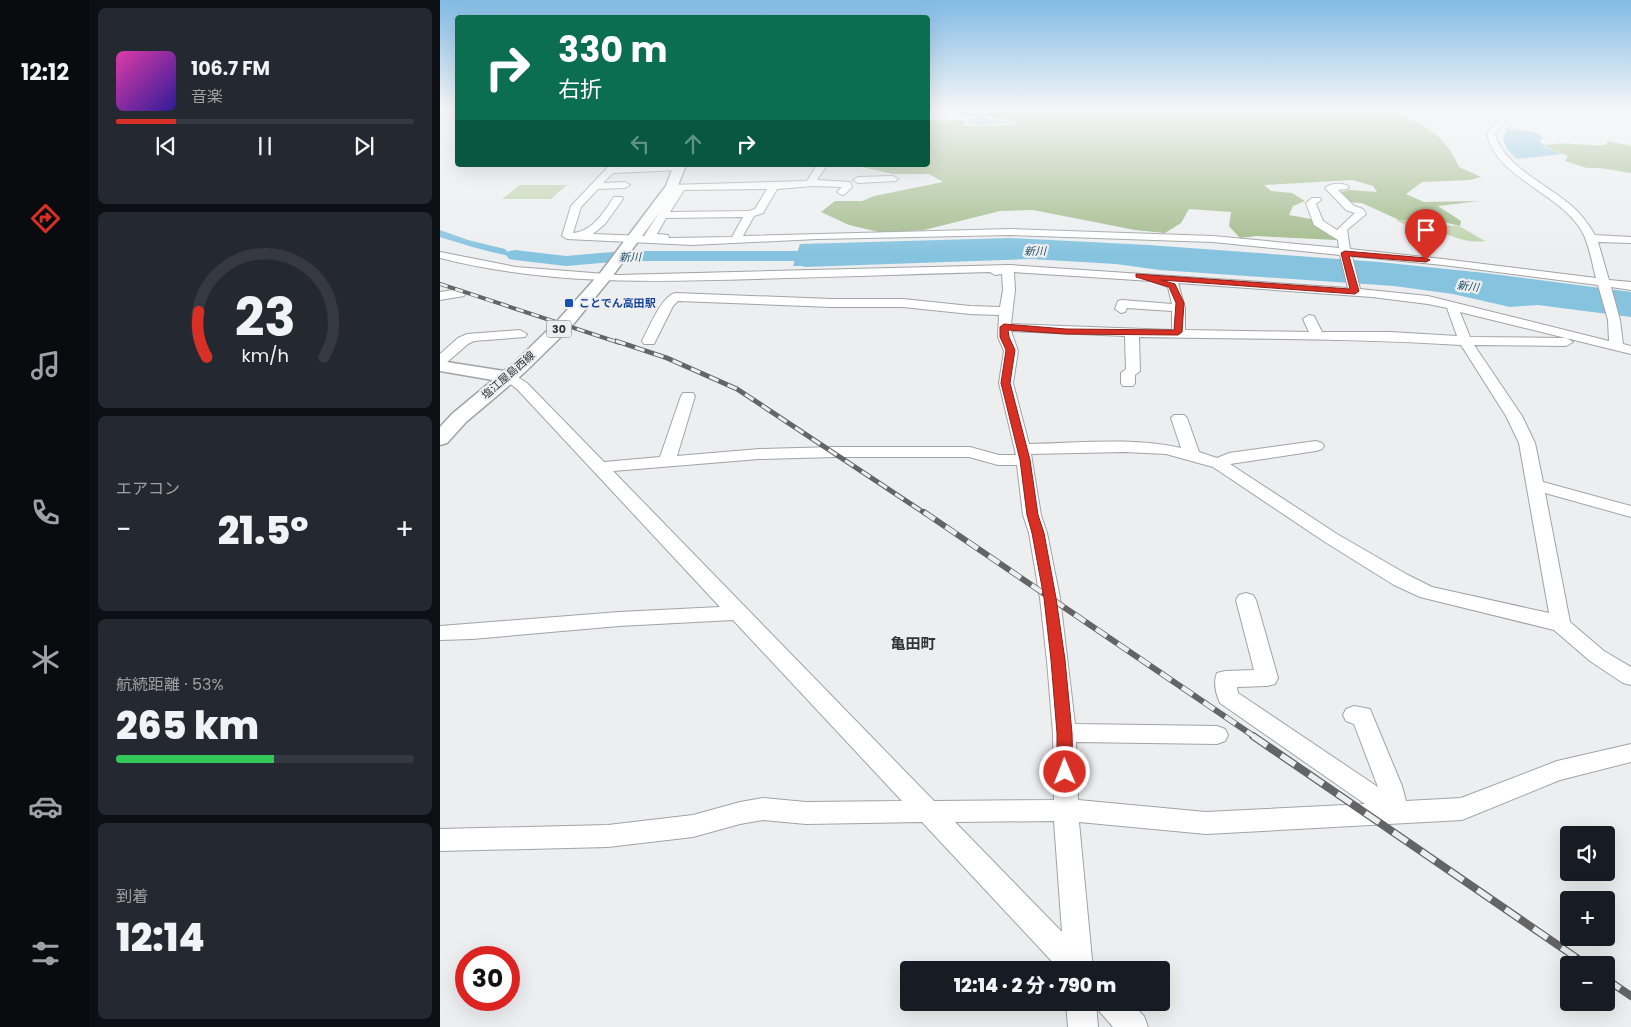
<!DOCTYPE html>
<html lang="ja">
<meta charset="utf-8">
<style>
body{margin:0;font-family:Poppins,"Noto Sans JP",sans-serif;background:#242831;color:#f1f3f6;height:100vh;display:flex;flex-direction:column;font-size:19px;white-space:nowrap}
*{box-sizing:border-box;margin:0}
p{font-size:16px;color:#9ea1a6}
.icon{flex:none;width:28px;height:28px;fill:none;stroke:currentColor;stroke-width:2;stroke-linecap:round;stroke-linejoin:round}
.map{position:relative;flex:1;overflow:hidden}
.sheet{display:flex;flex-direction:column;gap:8px;padding:8px;background:#0d0f14;width:350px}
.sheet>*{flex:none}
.hud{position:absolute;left:15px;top:15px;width:475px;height:152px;border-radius:5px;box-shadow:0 5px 20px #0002;background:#0b6e4f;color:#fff;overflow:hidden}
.buttons{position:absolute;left:1120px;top:826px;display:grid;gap:10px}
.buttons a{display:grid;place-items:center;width:55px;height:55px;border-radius:5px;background:#171b24;box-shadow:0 5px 20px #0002;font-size:25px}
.speed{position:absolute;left:15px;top:946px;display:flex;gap:10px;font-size:25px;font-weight:700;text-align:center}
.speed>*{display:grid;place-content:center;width:65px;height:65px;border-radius:50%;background:#171b24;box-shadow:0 5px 20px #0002;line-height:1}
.speed .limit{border:8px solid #d22;background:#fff;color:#111}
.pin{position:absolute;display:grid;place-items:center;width:42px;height:42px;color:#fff;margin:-51px -21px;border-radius:50% 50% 50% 0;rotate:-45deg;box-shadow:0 0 5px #0007}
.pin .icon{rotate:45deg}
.me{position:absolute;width:55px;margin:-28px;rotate:359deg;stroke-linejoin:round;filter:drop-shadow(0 0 4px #0008)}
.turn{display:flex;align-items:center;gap:18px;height:105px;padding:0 20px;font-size:22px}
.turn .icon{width:65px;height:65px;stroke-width:2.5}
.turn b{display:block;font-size:35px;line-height:42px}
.lanes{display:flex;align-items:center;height:48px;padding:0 20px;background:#0003;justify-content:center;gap:25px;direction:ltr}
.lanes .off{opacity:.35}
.big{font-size:38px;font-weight:800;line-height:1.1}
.sheet .tile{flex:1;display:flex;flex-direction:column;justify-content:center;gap:8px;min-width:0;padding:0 18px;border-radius:8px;background:#242831}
.sheet .dial{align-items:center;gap:0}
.dial svg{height:130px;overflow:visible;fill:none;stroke:#363941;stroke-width:7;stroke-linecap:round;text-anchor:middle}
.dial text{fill:#f1f3f6;stroke:none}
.song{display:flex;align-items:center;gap:15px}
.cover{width:60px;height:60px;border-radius:8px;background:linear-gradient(135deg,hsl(320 70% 55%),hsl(250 70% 35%))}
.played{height:5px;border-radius:2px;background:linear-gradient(90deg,#d93025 20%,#363941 20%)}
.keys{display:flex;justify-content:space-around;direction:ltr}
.heat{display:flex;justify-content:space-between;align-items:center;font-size:28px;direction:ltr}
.charge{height:8px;border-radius:4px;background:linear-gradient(90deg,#34c759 53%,#363941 0)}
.trip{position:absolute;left:460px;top:961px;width:270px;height:50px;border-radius:5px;background:#171b24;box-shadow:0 5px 20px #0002;font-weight:800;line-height:50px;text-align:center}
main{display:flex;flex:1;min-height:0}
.dock{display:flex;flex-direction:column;width:90px;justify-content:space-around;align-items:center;background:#090b0e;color:#9ea1a6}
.dock .icon{width:35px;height:35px}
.dock .active{color:#d93025}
.dock b{font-size:22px;color:#f1f3f6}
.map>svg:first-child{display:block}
.green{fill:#bed3ac}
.forest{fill:#a0ba89}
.water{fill:#86c3df}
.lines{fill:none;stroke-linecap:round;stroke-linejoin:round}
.river{fill:#86c3df;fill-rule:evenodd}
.minor-casing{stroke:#a1a3a4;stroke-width:2}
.major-casing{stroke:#a1a3a4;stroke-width:3}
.minor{fill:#fff;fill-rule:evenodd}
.major{fill:#fff;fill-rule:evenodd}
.rail-far3-casing{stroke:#646465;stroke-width:4}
.rail-far2-casing{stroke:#646465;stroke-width:5}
.rail-far1-casing{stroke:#646465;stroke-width:6}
.rail-casing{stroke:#646465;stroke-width:8}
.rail-far3{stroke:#eceef0;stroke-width:2.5;stroke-dasharray:8;stroke-linecap:butt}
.rail-far2{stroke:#eceef0;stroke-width:3;stroke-dasharray:10;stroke-linecap:butt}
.rail-far1{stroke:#eceef0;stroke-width:4.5;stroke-dasharray:13;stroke-linecap:butt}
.rail{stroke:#eceef0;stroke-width:5.5;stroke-dasharray:17;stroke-linecap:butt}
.route{fill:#d93025;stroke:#8d1f18}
.transit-dot{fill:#1a4fb4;stroke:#eceef0;stroke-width:2}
.labels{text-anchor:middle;stroke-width:4.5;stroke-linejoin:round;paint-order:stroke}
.far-water-label{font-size:11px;font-style:italic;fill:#1f5064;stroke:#eceef0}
.far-transit-label{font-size:11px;font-weight:bold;fill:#164399;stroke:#eceef0;text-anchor:start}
.shield{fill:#eceef0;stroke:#6b6c6d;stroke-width:1}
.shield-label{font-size:11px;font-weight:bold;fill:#343435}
.far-street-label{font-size:11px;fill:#343435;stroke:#eceef0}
.quarter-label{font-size:15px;font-weight:bold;fill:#343435;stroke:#eceef0}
</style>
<main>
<nav class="dock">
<b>12:12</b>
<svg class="icon active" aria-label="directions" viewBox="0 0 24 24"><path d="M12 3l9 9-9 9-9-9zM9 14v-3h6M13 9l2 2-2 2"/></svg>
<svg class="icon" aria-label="music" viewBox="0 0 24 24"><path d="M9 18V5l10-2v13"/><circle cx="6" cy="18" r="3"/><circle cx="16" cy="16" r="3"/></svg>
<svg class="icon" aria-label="phone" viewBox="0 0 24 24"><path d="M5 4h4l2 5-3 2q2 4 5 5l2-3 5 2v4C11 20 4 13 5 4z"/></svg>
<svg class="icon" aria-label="climate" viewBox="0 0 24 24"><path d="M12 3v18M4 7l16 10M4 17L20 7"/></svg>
<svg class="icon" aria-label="car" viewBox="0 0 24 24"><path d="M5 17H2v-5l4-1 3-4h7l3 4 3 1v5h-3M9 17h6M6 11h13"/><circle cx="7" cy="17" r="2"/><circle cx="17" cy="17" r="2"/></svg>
<svg class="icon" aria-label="filters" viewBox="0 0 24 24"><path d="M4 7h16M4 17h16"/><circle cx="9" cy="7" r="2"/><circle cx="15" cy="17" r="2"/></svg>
</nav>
<section class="sheet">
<div class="tile">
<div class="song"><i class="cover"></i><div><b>106.7 FM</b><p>音楽</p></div></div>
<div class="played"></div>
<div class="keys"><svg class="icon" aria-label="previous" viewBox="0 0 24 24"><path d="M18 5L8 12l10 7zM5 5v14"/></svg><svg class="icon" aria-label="pause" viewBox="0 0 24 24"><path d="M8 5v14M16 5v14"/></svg><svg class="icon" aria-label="next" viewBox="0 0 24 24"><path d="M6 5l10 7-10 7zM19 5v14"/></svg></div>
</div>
<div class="tile dial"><svg viewBox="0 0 100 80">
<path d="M14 69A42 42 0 1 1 86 69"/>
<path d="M14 69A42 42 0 0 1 9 41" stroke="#d93025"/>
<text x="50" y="56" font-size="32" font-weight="700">23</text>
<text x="50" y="72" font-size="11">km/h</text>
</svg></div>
<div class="tile"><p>エアコン</p>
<div class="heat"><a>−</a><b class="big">21.5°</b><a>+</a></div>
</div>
<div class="tile"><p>航続距離 · 53%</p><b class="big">265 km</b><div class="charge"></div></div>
<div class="tile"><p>到着</p><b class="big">12:14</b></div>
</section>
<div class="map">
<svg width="1191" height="1027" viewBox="0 0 1191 1027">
<rect width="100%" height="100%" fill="#eceef0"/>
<!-- green -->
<path class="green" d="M80 185H127L111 199H62Z
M956 220H976L999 229 1001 228 996 225 1019 226 1045 241C1024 244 1010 234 990 229 979 227 965 227 956 220Z"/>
<!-- forest -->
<path class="forest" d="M502 110H952C985 127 1003 131 1019 167L1041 177 1030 180 982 182 966 194 984 202 1039 201 998 206 1021 221 1020 226 1000 221 995 228 979 220H959L922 203 908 202 896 193 910 190 937 192 933 186 912 180 824 185 831 191 852 193 865 201 853 206 849 215 871 219 882 230 894 234 896 240 816 236 800 238 789 226 791 212 749 209 741 223 725 233 695 230 593 210 560 211 484 230 443 233 409 225 381 212 395 201H422L434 196 503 182 489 174H453L414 165H488V119L497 121 525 120 523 126 573 125 579 123 546 115 530 117Z
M1168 141 1191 146V173L1160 168H1147L1125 161 1128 156 1104 146C1124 140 1146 147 1166 145Z"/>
<!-- water -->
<path class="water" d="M541 116 548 119 574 123 539 125 526 122 531 118Z
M1067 128C1078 132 1098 129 1103 139L1100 140V142L1106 145 1101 146 1123 154 1077 159 1067 149 1063 139Z
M0 230 28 240 65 249 68 252 114 258C85 264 28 246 0 237Z
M570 238 709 245 939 262 1045 273 1191 292V317L1098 305 1070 307 1013 294 954 286 720 270 676 264 591 259 364 267 363 266H353L360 244Z"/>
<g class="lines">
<!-- river -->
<path class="river" d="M391 249 397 250 399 254 397 258 356 261H184L126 266 75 260 69 259 66 255 69 251 75 250 126 256 184 251H356Z"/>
<!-- minor casing -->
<g class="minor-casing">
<path id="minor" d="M1066 110H1074L1055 134C1063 166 1110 186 1133 207 1142 215 1149 225 1155 235L1191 237V243L1158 242 1169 280 1191 282V290L1171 287 1180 320 1183 344 1191 346V354L1020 312 1030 337 1126 338 1133 342 1126 346 1034 345 1082 416 1095 443 1103 482 1191 506V517L1105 493 1130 622 1164 651 1191 667V685L1183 683 1150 661 1114 630 980 597 954 585 885 542 773 467 726 454 684 452 591 454 601 515 607 533 620 598 635 724 777 726 785 729 788 735 785 741 777 744 636 742 638 800 766 812 925 804 780 703C776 694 773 682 777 673L785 671 814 670 796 600 799 595 806 593 813 595 816 600 838 678 835 684 827 686 797 687 798 693 938 787 914 724 906 721 903 715 906 709 914 706 930 709 962 786 966 801 1021 798 1117 761 1191 744V762L1120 780 1022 820 766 834 639 822 653 970H620L482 822 366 824 323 820 300 824 253 837 168 847 0 851V829L168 825 253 815 300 802 323 798 366 802 462 801 293 620 179 626 32 639 0 640V626L179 612 280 607 77 389 61 377 63 374H73L87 383 164 462 220 457 241 396 243 393H253L255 396 237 456 319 449 395 447H530L559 455H576L559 383 564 351 558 337 559 315 530 314 463 307H391L238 301 233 306 214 344H204L202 341C209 328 221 297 235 293L391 299H463L530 306 560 307 563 290 562 274 555 275 550 272C472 274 394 277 316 279 208 282 106 285 0 258V252L76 267 178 275 570 265 908 288 900 255 773 242 570 235 377 239 252 245 127 239 122 236 131 206 170 165H180L178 167 243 165 245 167 240 170 173 173 163 183 185 182 190 185 185 188 158 189 141 207 133 233C153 231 164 212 174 197H182L183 199 165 224 153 234 204 236 234 190 229 189V185L367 181 377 165H387L377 180 410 182 412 187 405 194 402 195 397 192 402 187 373 186 337 189 323 213 314 216 303 236 570 229 773 236 899 248 898 240 874 225 866 203 872 198H880L881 200 876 204 883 221 897 230 915 213 906 210 885 188C890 183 904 182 909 187L907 189 898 190 914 206 923 209 926 214 907 230 910 249 1003 259 1156 278C1151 260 1149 239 1137 224 1114 192 1055 175 1047 134ZM327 189 315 209 309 211 230 212 244 190ZM303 217 292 237 229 238 228 235 217 234 226 218ZM912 256 1003 265 1158 285 1168 320 1169 341 988 296 920 289ZM574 272 711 281 728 287 732 304 682 300 678 301 675 309 681 313 685 312 687 308 732 311V330L571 324 575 290ZM738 283 932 297 988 304 1007 308 1017 336 950 332H882L874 316 869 315 863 319 869 332 745 330V308ZM571 331 685 336 686 369 681 373V383L683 386H693L695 383V375L700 371 699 337C806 339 914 338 1021 345L1066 416 1079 443 1109 613 992 587 968 575 897 534 790 464 876 451 882 449 884 446 882 443 876 441 789 453 777 458 759 452 747 418 744 415H734L731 418 741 448C693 437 639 443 589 444L573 383 578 351ZM395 457H529L558 465H577L583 515 589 533 600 598 607 661 613 733 614 800 494 801 173 471 319 459ZM614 821 622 932 515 822Z
M453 176 458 179 456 181 418 183 413 180 418 177Z
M20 289 26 293 24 296 0 300V292Z
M80 330 87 334 85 337 34 341 28 344 5 364 0 365V354L18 338 27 334Z
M626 1002H656L658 1027H628Z
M656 1002H690L704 1016 708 1027H673L660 1012Z"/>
</g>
<!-- major casing -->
<g class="major-casing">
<path id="major" d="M234 165H246L236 190 171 278 131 327 85 372 26 422 7 443 0 445V427L12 414 53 380 0 371V361L64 371 73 364 119 319 161 272 226 186Z"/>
</g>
<!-- minor -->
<use href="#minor" class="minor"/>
<!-- major -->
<use href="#major" class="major"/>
<!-- rail-far3 casing -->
<g class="rail-far3-casing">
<path id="rail-far3" d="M0 284 180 343"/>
</g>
<!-- rail-far2 casing -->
<g class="rail-far2-casing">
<path id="rail-far2" d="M176 341 227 358 297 389 486 514"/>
</g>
<!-- rail-far1 casing -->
<g class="rail-far1-casing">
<path id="rail-far1" d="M484 512 815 737"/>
</g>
<!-- rail casing -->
<g class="rail-casing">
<path id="rail" d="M813 736 1147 965
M1166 979 1191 996"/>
</g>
<!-- rail-far3 -->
<use href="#rail-far3" class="rail-far3"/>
<!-- rail-far2 -->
<use href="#rail-far2" class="rail-far2"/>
<!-- rail-far1 -->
<use href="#rail-far1" class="rail-far1"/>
<!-- rail -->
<use href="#rail" class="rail"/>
</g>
<!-- sky -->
<linearGradient id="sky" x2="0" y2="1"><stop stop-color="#81bae4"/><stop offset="0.43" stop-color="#f6f7f8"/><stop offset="1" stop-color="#f6f7f8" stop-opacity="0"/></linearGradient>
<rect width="1191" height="254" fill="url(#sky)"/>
<!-- route -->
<path class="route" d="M905 251 986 258 990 260 986 262 909 256 919 291 915 294 721 280 735 284 744 303 742 332 738 335 626 334 568 330 569 337 575 350 570 383 590 460 598 515 604 533 616 598 625 660 632 733 633 772 631 776 625 778 620 776 617 772V733L611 660 604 598 592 533 587 515 580 460 561 383 566 350 560 337V327L564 324 626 329 734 330 736 303 729 287 696 277V274L910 289 901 253Z"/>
<!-- markers -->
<rect class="transit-dot" x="124" y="298" width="10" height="10" rx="2.5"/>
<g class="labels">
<!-- far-water labels -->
<g class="far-water-label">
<text x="595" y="255">新川</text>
<text transform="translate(190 257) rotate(-1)" y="4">新川</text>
<text transform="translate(1028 286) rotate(7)" y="4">新川</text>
</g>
<!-- far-transit labels -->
<g class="far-transit-label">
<text x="139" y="307">ことでん高田駅</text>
</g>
<!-- shield labels -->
<rect class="shield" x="106.5" y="320.5" width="25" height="17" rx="4"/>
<g class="shield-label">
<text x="119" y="333">30</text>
</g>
<!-- far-street labels -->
<g class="far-street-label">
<text transform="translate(68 375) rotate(-41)" y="4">塩江屋島西線</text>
</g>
<!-- quarter labels -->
<g class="quarter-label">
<text x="473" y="649">亀田町</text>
</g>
</g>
</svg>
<div class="buttons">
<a><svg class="icon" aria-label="sound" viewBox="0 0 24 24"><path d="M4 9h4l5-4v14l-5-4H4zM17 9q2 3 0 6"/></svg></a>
<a>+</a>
<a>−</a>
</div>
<div class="speed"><div class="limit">30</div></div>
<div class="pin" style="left:986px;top:260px;background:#d93025"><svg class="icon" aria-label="arrive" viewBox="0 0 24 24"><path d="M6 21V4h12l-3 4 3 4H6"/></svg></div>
<svg class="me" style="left:625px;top:772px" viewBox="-20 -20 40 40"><circle r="17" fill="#d93025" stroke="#fff" stroke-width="3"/><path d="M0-11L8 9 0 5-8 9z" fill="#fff"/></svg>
<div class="trip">12:14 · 2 分 · 790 m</div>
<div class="hud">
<div class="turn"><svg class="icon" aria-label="right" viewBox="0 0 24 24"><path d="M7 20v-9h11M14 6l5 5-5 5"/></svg><div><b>330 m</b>右折</div></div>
<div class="lanes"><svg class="icon off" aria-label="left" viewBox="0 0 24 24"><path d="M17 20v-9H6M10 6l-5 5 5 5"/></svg><svg class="icon off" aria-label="ahead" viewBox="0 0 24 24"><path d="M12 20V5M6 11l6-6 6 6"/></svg><svg class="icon" aria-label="right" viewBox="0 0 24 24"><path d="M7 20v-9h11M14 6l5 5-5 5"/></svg></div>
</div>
</div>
</main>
